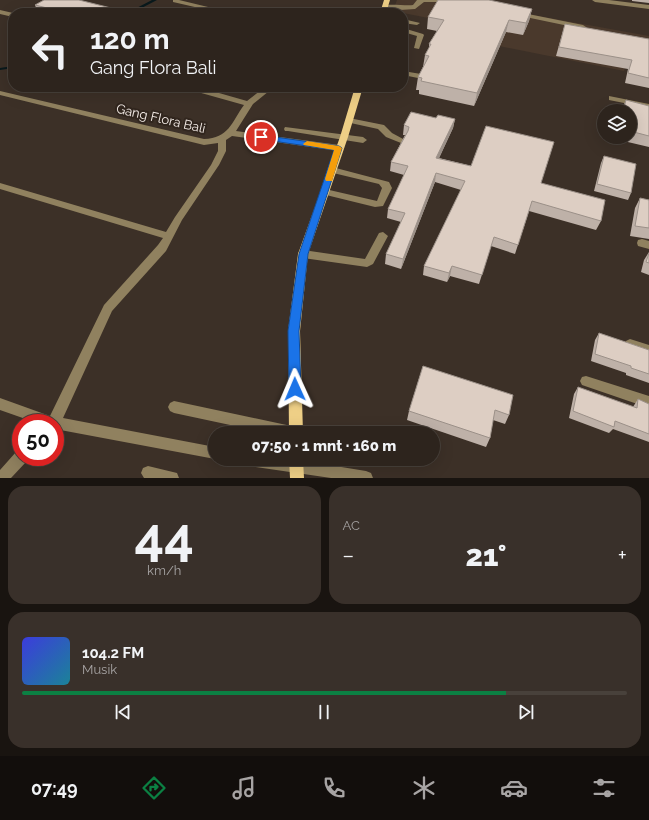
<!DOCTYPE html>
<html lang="id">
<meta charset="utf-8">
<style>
body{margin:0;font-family:Raleway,sans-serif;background:#39302a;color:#f1f3f6;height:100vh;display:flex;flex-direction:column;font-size:15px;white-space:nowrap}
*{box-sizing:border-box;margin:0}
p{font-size:13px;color:#a7a4a4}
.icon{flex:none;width:22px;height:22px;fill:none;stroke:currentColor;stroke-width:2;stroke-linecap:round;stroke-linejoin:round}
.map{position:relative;height:478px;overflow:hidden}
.side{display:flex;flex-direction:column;gap:8px;padding:8px;background:#191410;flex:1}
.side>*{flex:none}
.banner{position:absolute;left:8px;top:8px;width:400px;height:84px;border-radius:16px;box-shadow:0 4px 16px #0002,0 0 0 1px #48413b;background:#2d241d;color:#f1f3f6;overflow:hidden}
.tools{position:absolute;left:597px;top:104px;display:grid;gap:8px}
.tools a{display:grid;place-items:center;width:40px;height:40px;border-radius:50%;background:#2d241d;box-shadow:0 4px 16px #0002,0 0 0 1px #48413b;font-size:20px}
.speed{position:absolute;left:12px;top:414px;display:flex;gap:8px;font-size:20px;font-weight:700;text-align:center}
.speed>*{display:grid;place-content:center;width:52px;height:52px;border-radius:50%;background:#2d241d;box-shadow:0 4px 16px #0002,0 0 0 1px #48413b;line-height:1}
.speed .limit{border:6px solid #d22;background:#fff;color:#111}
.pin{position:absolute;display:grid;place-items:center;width:34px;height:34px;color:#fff;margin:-17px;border:2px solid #fff;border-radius:50%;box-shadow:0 1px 4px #0007}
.me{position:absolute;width:44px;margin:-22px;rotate:359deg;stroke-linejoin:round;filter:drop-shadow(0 0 3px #0008)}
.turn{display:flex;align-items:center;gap:14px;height:84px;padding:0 16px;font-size:18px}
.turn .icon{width:52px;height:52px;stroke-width:2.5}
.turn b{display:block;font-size:28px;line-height:34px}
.big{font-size:30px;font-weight:800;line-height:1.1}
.side .card{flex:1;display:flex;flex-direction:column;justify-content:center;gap:6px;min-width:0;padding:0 14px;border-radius:16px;background:#39302a}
.side .dial{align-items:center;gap:0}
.dial b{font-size:52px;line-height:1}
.song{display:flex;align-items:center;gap:12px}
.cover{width:48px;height:48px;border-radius:6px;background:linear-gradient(135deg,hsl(240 70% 55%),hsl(190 70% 35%))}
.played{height:4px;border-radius:2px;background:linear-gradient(90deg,#0b8043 80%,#48413b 80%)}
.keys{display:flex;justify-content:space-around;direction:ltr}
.heat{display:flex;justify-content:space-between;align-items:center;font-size:22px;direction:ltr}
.side .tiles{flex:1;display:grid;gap:8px;grid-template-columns:1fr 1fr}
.card:last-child{grid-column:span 2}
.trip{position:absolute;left:208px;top:426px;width:232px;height:40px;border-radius:20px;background:#2d241d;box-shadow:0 4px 16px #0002,0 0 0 1px #48413b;font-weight:800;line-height:40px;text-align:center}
.menu{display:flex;height:64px;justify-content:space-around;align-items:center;background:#120e0c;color:#a7a4a4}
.menu .icon{width:28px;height:28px}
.menu .active{color:#0b8043}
.menu b{font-size:18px;color:#f1f3f6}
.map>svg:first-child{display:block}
.built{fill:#4a392c}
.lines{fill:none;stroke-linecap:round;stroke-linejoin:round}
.stream{fill:#09191c;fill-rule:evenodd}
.minor{fill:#90815f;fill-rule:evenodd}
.major{fill:#eecf86;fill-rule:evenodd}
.wall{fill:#beb1a8}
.shaded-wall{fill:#9b9088}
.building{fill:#ddcec3;stroke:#9b9088}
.route{fill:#1a73e8;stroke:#114b97}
.slow{fill:#f59e0b}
.labels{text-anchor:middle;stroke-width:4;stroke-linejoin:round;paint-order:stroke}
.street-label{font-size:13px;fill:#f6eee9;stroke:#31261e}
</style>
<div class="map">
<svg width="649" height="478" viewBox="0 0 649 478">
<rect width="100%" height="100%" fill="#3c3027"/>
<!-- built -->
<path class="built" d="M397 0H450L649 36V64L627 60 624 71 474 41 479 28 393 11Z"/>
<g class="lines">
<!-- stream -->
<path class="stream" d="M152 0H157L132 13H127Z
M13 66V68L0 70V68Z"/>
<!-- minor -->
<path class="minor" d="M173 0H179L233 13H221L173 2Z
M417 0H441L438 2H424L415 9 400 10 382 6C387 3 406 6 413 5Z
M592 0H609L649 5V9L595 2Z
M0 10 13 13V17L0 14Z
M518 12 583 25 586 27 583 29 516 15V13Z
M403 19 420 23 417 25 403 23Z
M403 28 423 34 424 35 419 49 414 48 417 36 403 32Z
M403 71 421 74 422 76 418 78 403 75Z
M186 87H198L247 101 265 87H274L253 104 236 131 339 145 343 148 339 151 232 136 226 140V151L219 165 182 220 166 251 112 311 63 418 215 447V459L55 429V423H37L0 410V398L50 416 104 305 158 245 163 238 0 189V183L166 232 175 217 211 165 218 151V143L204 145 0 95V91L204 139C229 138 231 123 244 105L187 89Z
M609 96 649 104V108L609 100Z
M346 118H349L384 125 392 133 405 140 401 143 386 137 378 129 346 122Z
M285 127 363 137 367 140 363 143 288 131H285L284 129Z
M332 167 389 182 392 188 383 206 375 207 322 194 320 192 322 190 325 189 377 201 382 188 379 184 329 172 328 170 329 168Z
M383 232 388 236 373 264 367 267 303 258 299 257 298 254 299 251 303 250 365 259 379 233Z
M642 239 649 241V249L638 246 637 243 638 240Z
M630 339 649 345V355L626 347 624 344 626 341Z
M586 376 649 396V408L582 385 580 381 582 377Z
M174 401 296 427 301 429 303 433H268L174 413 170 411 168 407 170 403Z
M21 450V457H28L26 462 11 478H0V470L16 452Z
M241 459H292L366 471 371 473 373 478H331L248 466 243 464Z
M148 466 177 473 179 478H144L141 473 143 468Z"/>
<!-- major -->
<path class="major" d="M384 0H390L386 13H380Z
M355 87H363L348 137 308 254 300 331 303 433H289L288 331 298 254 340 137Z
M289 459H303L304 478H290Z"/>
</g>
<!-- wall -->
<path class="wall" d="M632 0H649V3L632 1Z
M35 5 116 13H38Z
M532 9 529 21 523 35 506 32 474 106 419 94V90H416L418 77 423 67 425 55 429 48V44L437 31 427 29 428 17Z
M565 24 649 39V88L625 83 628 69 556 56Z
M626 100 649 106V147L615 139V137H630V111H621Z
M436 118 455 119 453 128 439 158 541 183 601 221 596 230 529 211 515 254 491 246 479 284 450 276 447 282 423 275 424 266 461 190 435 182 401 269 385 264 386 254 401 222 387 218 388 209 404 175 390 171 391 162 405 135H403L404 125Z
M604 156 631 193 628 200 594 191 601 163Z
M640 198 649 200V239L630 236 635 208Z
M649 252V275L641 272 644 260Z
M599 333 649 350V383L626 375V373L591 361 595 340Z
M423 366 509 415 505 424 493 420 490 438 486 447 407 420 409 411Z
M578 387 633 407 638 399 649 404V442L613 429 609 433 569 418 574 394Z"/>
<!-- shaded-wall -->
<path class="shaded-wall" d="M115 9 116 13H108Z
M532 9 529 21 523 35 526 23Z
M509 20 506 32 474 106 477 93Z
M455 119 453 128 435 167 436 158Z
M436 173 435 182 401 269 403 259Z
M452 266 450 276 447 282 449 273Z"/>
<!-- building -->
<path class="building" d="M44 0H79L115 9 108 13H67L35 5Z
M438 0H489L532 9 526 23 509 20 477 93 421 81 422 78 418 77 429 56 425 55 431 44H429L444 20 428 17Z
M565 24 649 39V78L628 73 632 60 559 47Z
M626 100 649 106V136L630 131V111H623Z
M411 112 436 118 438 115 455 119 436 158 471 166 486 126 554 142 541 183 605 200 601 221 532 201 518 245 494 237 482 275 452 266 449 273 424 266 465 181 436 173 403 259 386 254 405 213 388 209 408 166 391 162 408 131 409 127 404 125Z
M604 156 636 164 631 193 597 184Z
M640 198 649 200V228L635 226Z
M649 253V263L646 262Z
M599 333 649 350V374L631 368V366L595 354Z
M423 366 513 395 509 415 495 410 490 438 409 411Z
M578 387 637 408 638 399 649 404V434L615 421 614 427 573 411Z"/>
<!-- route -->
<path class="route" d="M261 135 339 146 342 148 308 254 299 331 301 389 299 393 295 394 291 393 289 389 288 331 299 254 334 150 259 139V136Z"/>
<!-- slow -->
<path class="slow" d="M307 141 339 146 342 148 332 181H326L325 179 334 150 304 145 303 144Z"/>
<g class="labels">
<!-- street labels -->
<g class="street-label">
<text transform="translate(161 118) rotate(13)" y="5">Gang Flora Bali</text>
</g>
</g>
</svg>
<div class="tools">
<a><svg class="icon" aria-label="layers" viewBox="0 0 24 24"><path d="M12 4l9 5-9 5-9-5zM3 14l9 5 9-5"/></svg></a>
</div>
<div class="speed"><div class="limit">50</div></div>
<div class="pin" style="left:261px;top:137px;background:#d93025"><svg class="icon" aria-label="arrive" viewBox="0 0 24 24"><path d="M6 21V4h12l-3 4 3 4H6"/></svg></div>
<svg class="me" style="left:295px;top:389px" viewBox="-20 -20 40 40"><path d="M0-17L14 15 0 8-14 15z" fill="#1a73e8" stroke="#fff" stroke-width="4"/></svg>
<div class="trip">07:50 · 1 mnt · 160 m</div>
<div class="banner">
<div class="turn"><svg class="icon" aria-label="left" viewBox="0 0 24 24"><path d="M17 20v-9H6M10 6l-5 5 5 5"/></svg><div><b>120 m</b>Gang Flora Bali</div></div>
</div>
</div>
<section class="side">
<div class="tiles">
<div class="card dial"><b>44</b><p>km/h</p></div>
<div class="card"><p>AC</p>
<div class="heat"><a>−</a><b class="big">21°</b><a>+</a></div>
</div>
<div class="card">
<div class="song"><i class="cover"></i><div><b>104.2 FM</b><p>Musik</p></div></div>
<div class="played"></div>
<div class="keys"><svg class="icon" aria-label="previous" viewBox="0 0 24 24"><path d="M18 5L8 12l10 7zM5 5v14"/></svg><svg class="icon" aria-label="pause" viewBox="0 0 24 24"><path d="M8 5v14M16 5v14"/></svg><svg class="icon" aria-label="next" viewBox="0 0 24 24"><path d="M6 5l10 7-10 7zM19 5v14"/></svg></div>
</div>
</div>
</section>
<nav class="menu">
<b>07:49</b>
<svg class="icon active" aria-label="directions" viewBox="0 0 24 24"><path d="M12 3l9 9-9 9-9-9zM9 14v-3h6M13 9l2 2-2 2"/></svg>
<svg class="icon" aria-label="music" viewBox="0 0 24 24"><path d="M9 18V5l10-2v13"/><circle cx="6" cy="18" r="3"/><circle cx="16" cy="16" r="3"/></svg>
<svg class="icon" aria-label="phone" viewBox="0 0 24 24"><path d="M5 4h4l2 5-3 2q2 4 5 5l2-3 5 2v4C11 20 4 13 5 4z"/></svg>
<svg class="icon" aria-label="climate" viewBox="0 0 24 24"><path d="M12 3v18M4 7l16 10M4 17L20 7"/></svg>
<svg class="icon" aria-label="car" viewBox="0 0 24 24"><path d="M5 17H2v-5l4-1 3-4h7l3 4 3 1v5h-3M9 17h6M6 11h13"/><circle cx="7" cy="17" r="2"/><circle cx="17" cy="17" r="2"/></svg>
<svg class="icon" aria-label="filters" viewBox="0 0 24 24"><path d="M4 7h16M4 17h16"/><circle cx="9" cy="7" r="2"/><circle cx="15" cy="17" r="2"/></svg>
</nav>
